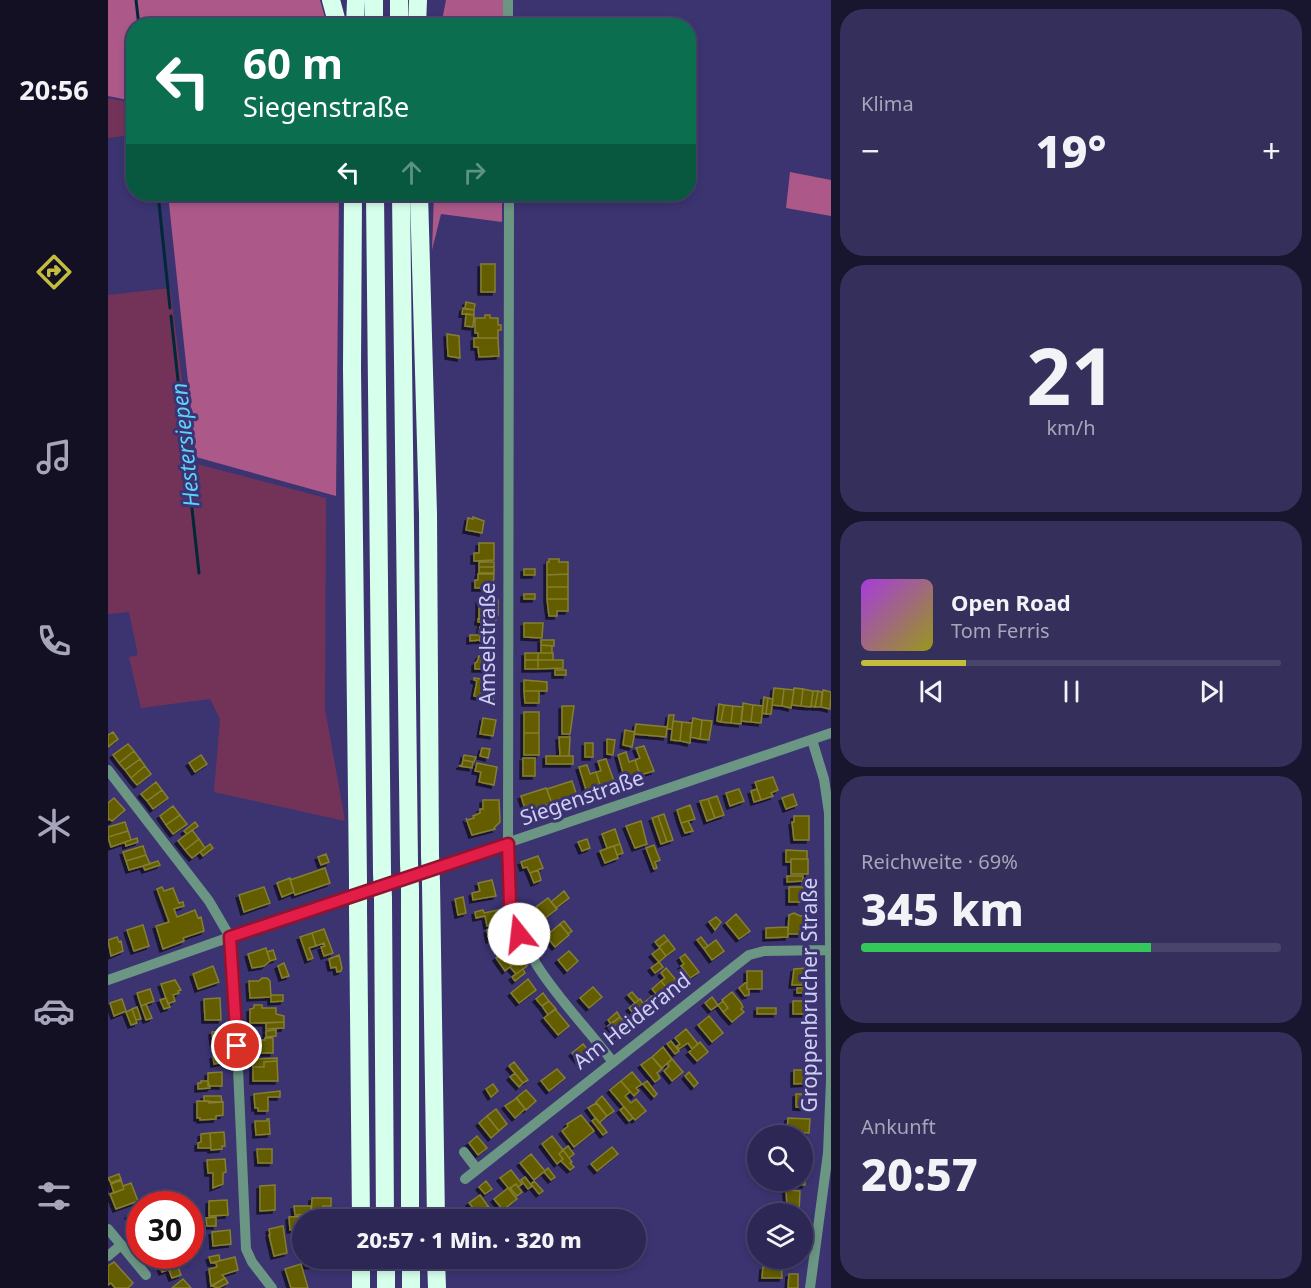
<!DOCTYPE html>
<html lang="de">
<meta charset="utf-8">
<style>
body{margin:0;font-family:"Noto Sans",sans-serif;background:#342f5b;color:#f1f3f6;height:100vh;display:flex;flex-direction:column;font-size:22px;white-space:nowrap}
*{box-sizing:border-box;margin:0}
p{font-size:20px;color:#a6a5b9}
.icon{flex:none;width:33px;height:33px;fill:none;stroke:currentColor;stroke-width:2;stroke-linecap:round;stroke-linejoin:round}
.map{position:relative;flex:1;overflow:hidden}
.details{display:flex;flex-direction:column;gap:9px;padding:9px;background:#18152f;width:480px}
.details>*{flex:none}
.banner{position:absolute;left:18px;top:18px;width:570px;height:183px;border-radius:24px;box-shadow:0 3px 9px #0003,0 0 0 2px #48446c;background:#0b6e4f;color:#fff;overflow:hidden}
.fabs{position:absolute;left:639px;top:1125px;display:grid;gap:12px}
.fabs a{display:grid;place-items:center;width:66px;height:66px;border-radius:50%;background:#2c2755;box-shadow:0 3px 9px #0003,0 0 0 2px #48446c;font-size:30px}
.speed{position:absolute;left:18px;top:1191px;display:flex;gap:12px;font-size:30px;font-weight:700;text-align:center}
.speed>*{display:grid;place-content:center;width:78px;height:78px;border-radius:50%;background:#2c2755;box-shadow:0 3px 9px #0003,0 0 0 2px #48446c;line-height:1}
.speed .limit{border:9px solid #d22;background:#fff;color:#111}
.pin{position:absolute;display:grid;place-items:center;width:51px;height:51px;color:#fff;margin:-26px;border:3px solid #fff;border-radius:50%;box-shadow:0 2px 6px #0007}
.me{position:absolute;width:66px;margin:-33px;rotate:344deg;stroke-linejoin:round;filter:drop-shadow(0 0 4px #0008)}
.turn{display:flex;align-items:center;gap:21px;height:126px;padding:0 18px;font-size:27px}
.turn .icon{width:78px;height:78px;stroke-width:2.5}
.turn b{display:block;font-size:42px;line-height:51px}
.lanes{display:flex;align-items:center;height:57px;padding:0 18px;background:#0003;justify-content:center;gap:30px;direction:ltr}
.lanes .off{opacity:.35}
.big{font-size:45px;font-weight:800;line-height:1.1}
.details .widget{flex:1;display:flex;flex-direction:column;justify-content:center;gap:9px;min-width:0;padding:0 21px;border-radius:24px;background:#342f5b}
.details .dial{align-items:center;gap:0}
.dial b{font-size:78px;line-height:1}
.song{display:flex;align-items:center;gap:18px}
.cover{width:72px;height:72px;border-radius:9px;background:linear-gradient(135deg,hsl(280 70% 55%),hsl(60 70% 35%))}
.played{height:6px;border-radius:3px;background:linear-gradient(90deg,#c4bc3d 25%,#48446c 25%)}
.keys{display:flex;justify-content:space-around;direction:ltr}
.heat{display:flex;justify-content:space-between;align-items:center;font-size:33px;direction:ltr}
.charge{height:9px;border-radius:4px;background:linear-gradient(90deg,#34c759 69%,#48446c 0)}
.trip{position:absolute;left:184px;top:1209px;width:354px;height:60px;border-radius:30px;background:#2c2755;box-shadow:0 3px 9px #0003,0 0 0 2px #48446c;font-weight:800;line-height:60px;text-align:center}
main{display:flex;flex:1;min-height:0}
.tab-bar{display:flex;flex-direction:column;width:108px;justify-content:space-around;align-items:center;background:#121022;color:#a6a5b9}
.tab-bar .icon{width:42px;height:42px}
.tab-bar .current{color:#c4bc3d}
.tab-bar b{font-size:27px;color:#f1f3f6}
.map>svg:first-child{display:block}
.green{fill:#733359}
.forest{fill:#ac598a}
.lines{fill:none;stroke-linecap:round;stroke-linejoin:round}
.stream{stroke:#002836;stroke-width:3}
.building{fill:#635d00;stroke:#847f30;stroke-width:1.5;filter:url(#shadow)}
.minor{stroke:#6b9683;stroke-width:10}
.highway{stroke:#d6ffec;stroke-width:18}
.highway-bridge{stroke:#d6ffec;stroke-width:18}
.route-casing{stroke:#92132f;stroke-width:15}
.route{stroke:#e11d48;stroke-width:10}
.labels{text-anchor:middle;stroke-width:6;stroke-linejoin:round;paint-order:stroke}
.street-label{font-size:21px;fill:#cfcff3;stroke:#3b3471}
.water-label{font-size:22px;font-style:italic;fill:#5bd2fe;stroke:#3b3471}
</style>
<main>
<nav class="tab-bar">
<b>20:56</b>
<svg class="icon current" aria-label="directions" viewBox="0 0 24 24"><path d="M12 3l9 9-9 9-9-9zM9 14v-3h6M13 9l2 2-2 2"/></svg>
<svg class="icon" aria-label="music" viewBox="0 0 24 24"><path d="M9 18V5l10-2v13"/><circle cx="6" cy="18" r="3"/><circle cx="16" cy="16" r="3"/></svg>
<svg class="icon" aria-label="phone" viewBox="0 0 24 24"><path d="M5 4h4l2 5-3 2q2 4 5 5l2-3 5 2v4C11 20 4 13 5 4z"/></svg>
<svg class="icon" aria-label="climate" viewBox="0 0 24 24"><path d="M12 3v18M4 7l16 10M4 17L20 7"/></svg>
<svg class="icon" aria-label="car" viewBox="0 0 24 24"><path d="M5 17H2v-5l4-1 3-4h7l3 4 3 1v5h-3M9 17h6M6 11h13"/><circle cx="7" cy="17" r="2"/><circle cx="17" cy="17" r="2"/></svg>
<svg class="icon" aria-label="filters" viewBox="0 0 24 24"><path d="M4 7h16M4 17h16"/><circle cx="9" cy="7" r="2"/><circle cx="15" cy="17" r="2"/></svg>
</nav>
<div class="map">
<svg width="723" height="1288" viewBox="0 0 723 1288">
<defs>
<filter id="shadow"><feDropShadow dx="-3" dy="3" stdDeviation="0" flood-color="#0009"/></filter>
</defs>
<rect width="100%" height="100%" fill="#3b3471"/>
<!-- green -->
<path class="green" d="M0 98 25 103V135L0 138Z
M62 288 85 463 218 498 217 709 237 821 106 792 112 719 102 699 33 708 21 657 30 655 21 612 0 614V295Z"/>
<!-- forest -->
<path class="forest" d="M0 0H212L219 25 26 26 25 101 0 96Z
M338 0H397L396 25 333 26Z
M682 172 723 180V216L678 208Z
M60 194H231L228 496 88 457Z
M326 194H394V222L333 214 324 250Z"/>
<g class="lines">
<!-- stream -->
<path class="stream" d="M28 0 31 26
M50 194 62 308
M63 316 91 573"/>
</g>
<!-- building -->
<path class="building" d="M373 264H387V292H373Z
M358 302 367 304 366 310 357 309Z
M355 308 366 310V315L354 314Z
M358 314 366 315 365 327 357 326Z
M377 315H382V318H390V325H393V330H390V338H370V333H367V318H377Z
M339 334 351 336 352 358 340 356Z
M366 338H390L391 356 371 357 370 347H366Z
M365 517 376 521 374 533 358 530 360 518 365 519Z
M371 543H386V560L366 561V553H371Z
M441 559H451V562H460V574L439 575V562H441Z
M371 562H386V567H371Z
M371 567H386V573H371Z
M416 569H427V575H416Z
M370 574H386L385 588H367V580H370Z
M460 574V587H439V575Z
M439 587H460V599H439Z
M416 594H427V599H416Z
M439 599H460V611H449V616H441Z
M371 600H390V615H371Z
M371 615 387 616 388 622 371 619Z
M370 619 386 622V627H373V622H370Z
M416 623H435L434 638 416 637Z
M372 627H386V641H372Z
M362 635H372V640L362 641Z
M433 640H446V646L433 645Z
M433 645 444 646V653H433Z
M417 653H430V660H417Z
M430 653H445V660H430Z
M371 656H385V669H367V663L369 662Z
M417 660H430V669H417Z
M430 660H455V668L430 669Z
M447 670H458V675H447Z
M366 678 387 681 385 700 366 696 369 681 366 680Z
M416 680 439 682V691H416Z
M666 688 676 689 674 706 664 705Z
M686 688 695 689 693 706 684 705Z
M676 689 686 690 683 708 674 706Z
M695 689 705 691 703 707 693 706Z
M715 690 723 692 722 709 713 707Z
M416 691H431V703H417Z
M705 691H710L707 707 703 706Z
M710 691 714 692 713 707H707Z
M656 697 660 698 658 714 654 713Z
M660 698 665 699 663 714H658Z
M635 703 645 705 643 722 633 721Z
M611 704 616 705 613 722 609 721Z
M616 705 625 706 623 723 613 722Z
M645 705 655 706 653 723 643 722Z
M454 706H466L462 734H454Z
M625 706 635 707 633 724 623 723Z
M416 712H431V733H416Z
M561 715H566L564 729H559Z
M375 718 388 720 385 736 372 734Z
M585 718 594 720 592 739 582 737Z
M594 720 604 721 601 740 592 739Z
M565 721 574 722 572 741 563 740Z
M574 722 584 723 582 743 572 741Z
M528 724 559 727 558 737 526 734Z
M517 730 527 732 524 747 515 745Z
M5 732 10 739 0 747V735Z
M416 733H431V755H416Z
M451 737H462L461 756H452Z
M499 739 507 740 505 755 499 754Z
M477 743H485V757H477Z
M20 744 26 751 11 763 5 755Z
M536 746 546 771 532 775 527 760 532 758 528 748Z
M374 748 382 749 380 758 372 756Z
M26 751 32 759 17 770 11 763Z
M518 752 521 762 527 760 532 775 517 780 510 755Z
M93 755 99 764 87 772 81 763Z
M356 755 368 757 366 762 355 760Z
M438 756H465V764H438Z
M415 758H427V776H415Z
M32 759 37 766 23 778 17 770Z
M498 759 507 784 493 788 488 772 493 771 490 761Z
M355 760 365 762 364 768 351 766 354 765Z
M369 763 389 767 386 785 371 782 373 772 367 771Z
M479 765 482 774 488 772 493 788 479 793 471 767Z
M37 766 43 774 29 785 23 778Z
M665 777 670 790 663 793 665 796 653 800 647 782Z
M464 781 469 796 444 805 439 789Z
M48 782 54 790 39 801 33 794Z
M438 788 444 803 418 812 413 796Z
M631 789 636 801 622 806 618 793Z
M649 789 653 800 646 802 643 791Z
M54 790 60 798 45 809 39 801Z
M685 794 689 805 678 809 674 798Z
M609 796 616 815 607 818 600 799Z
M6 798 17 810 4 821 1 819 0 820V803Z
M600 799 607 818 599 821 592 801Z
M375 800H391L392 822 386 828 387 829 364 835 358 818 359 820 366 818 365 816 372 813V809H375Z
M582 805 587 819 573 823 569 810Z
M65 806 72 815 58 825 52 816Z
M556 814 565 840 559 842 550 816Z
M72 815 79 824 65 834 58 825Z
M550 816 559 842 553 844 544 818Z
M686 816H701V840H686L684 822H686Z
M533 821 539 844 527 848 518 826Z
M580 821 585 831 577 833 573 823Z
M17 822 20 831 0 837V827Z
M87 822 90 826 79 834 76 831Z
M507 829 512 844 499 848 494 834Z
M84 830 91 839 77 850 70 841Z
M20 831 23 840 3 847 0 837Z
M29 838 30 842 18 846 17 842Z
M91 839 97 848 84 858 77 850Z
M479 839 482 848 474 851 470 842Z
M102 844 105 848 95 856 92 852Z
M512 844 515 853 509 855 506 846Z
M546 845 552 860 547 862 549 868 546 869 538 848Z
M35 846 38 855 18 861 15 852Z
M506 846 510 858 497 863 492 851Z
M678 850 699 851V859H683V862H678Z
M218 854 221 862 213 865 210 857Z
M38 855 42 864 21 870 18 861Z
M430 856 435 868 422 873 419 867 415 868 413 862Z
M683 859H700V874H683Z
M50 861 52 865 37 870 35 866Z
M217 868 222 883 187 895 182 880Z
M430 870 433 880 426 883 422 873Z
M679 876H695V881L679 882Z
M182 878 186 892 174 897 169 883Z
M384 880 388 896 365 900 364 893 372 891 370 883Z
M54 887 56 891 65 888 71 903 75 902 76 906 66 909 69 917 87 910 90 918 93 917 96 931 75 938 76 941 55 949 48 926 61 922 49 889Z
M156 887 162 903 136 912 131 895Z
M681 887H697V899H692V902H681Z
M456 891 461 898 448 908 443 902Z
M355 897 358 913 350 915 347 899Z
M440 898 449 909 436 919 428 907Z
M375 910 376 913 391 910 394 922 387 924 388 926 384 927V924L379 926 377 916 368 918 367 912Z
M686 913 692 916 700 915 701 934H680L681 915Z
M628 914 642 931 631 939 618 923Z
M608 917 613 922 607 930 601 922Z
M456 921 464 931 460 934 452 924Z
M452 924 461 935 447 947 438 936Z
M35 925 41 946 26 951 19 930Z
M680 927V937L658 938V928Z
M388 928 390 939 381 940 379 930Z
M216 929 225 953 216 956 213 947 217 946 216 943 208 946 204 933Z
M204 933 208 946 201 948 205 958 200 960 192 937Z
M556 935 560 940 551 947 547 942Z
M9 937 11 942 13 941 15 951 3 956 0 940Z
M593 937 600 946 596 949 589 940Z
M560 940 567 949 558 956 551 947Z
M608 940 616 951 604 960 596 949Z
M158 948 162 961 156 966 144 968 140 954Z
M401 948 410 960 397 971 388 958Z
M552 948 558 956 551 962 544 954Z
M165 950 168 959 162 961 159 952Z
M461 951 470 961 459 971 450 960Z
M577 954 591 972 582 978 573 966 576 964 572 958Z
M231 955 234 968 233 971 229 972 228 967 223 968 221 959Z
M413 957 419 966 408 974 402 967Z
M551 962 555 967 547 973 543 968Z
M176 963 181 976 174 978 170 966Z
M105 966 111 982 90 989 85 974Z
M558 968 573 986 563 993 553 981 557 978 553 973Z
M699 968V972H701L700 985H684L686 969Z
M415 969 417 973 407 981 404 977Z
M639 971H654V989H639Z
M154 978H159L162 981 163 997 142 998 141 981H151Z
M420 979 428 990 411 1003 403 993Z
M67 980 73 990 70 991 71 993 65 995 67 1001 60 1004 53 984Z
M553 981 563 993 554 1001 544 989Z
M637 983H639V989H641V995L637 996 631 988Z
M485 987 494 997 481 1008 472 998Z
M689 988H700V993H689Z
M42 989 46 1001 33 1006 29 993Z
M524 992 531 1000 527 1003 520 995Z
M624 992 633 1003 635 1007 633 1009 636 1012 624 1022 615 1012 620 1008 614 1000Z
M435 993 441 1001 434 1006 428 999Z
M163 995H175V1001L163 1002Z
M544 996 549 1003 542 1009 537 1002Z
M604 997 610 1005 603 1010 597 1003Z
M58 998 62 1007 56 1009 52 1000Z
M112 998 113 1020H97L96 999Z
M14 999 18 1011 6 1016 2 1003Z
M532 999 541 1011 531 1020 521 1008Z
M441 1001 448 1009 440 1015 434 1006Z
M615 1001 620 1008 615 1012 610 1005Z
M685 1001H701V1014H685Z
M38 1004 44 1018 38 1020 33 1006Z
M146 1005H154V1008H168V1014L176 1016V1022L142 1023V1009L146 1008Z
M29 1007 33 1019 28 1020 24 1009Z
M649 1008H668V1014H649Z
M24 1009 29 1023 23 1025 18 1012Z
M447 1009 461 1026 450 1035 436 1018Z
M509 1012 512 1017 503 1024 500 1020Z
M601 1016 615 1033 604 1042 590 1025Z
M512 1017 521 1027 509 1037 500 1026Z
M158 1023 176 1022V1028L158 1029Z
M578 1029 590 1044 584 1049 580 1043 571 1049 569 1046 572 1044 567 1038Z
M168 1030V1036L158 1037V1031Z
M114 1031 115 1041 105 1042 104 1032Z
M157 1038H165V1053H144V1040H157Z
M563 1041 571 1051 567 1054 559 1044Z
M592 1042 600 1052 589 1061 581 1052Z
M475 1044 485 1056 474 1065 464 1053Z
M555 1047 564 1059 554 1068 544 1057Z
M105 1056H113L116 1062 106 1064Z
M544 1057 554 1069 549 1073 552 1078 547 1082 533 1065Z
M169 1058V1061L156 1062V1067H145V1059Z
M564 1059 575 1072 564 1081 556 1071 561 1066 559 1064Z
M169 1061 170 1081H145V1067H156V1062Z
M406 1062 420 1080 415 1083 401 1066Z
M449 1069 457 1078 441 1091 433 1081Z
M686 1070H702L704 1083 686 1084Z
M114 1072V1086H100V1073Z
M524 1072 534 1084 528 1088 531 1091 526 1096 513 1081Z
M581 1072 590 1083 586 1087 577 1076Z
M407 1073 415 1083 411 1087 402 1077Z
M93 1081H100L102 1088 90 1089V1083H93Z
M513 1081 522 1092 517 1096 523 1103 528 1099 538 1111 527 1120 502 1090Z
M539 1081 549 1094 546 1097 535 1084Z
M385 1084 390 1091 383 1097 378 1089Z
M418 1090 428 1101 418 1110 408 1098Z
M172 1091V1097H160V1111H150V1108H147L146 1094Z
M688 1094H702V1108L688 1107Z
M96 1096H113L114 1102 101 1103V1101H96Z
M494 1096 506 1111 499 1116 488 1102Z
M409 1098 417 1109 407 1118 397 1106Z
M89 1101 115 1102V1115L108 1116V1119L92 1120V1118H89Z
M488 1103 499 1116 491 1123 480 1108Z
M516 1107 525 1118 521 1121 512 1110Z
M388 1109 399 1124 391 1131 379 1116Z
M473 1115 486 1131 466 1147 454 1131 460 1126 459 1124Z
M379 1116 391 1131 383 1138 371 1123Z
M488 1118 499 1132 495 1135 484 1121Z
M680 1118 702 1119 701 1133 679 1132Z
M159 1119H161L162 1134 148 1135 147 1121H159Z
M116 1132 117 1146H114V1149L103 1150 102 1133Z
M102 1133 103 1148H90V1143L93 1142V1134Z
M369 1136 379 1148 370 1155 361 1143Z
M444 1136 455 1150 451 1154 455 1159 449 1164 434 1144Z
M460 1146 466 1154 461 1158 455 1150Z
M504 1147 510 1154 489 1171 483 1164Z
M149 1149H164V1163H150Z
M455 1150 464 1162 462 1163 466 1167 462 1170 453 1161 455 1159 451 1154Z
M423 1154 437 1171 426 1180 412 1163Z
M117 1159 118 1172 115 1173V1184L105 1188V1173H100L99 1160Z
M440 1168 447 1177 443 1180 436 1172Z
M403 1170 414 1184 410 1187 408 1184 401 1189 392 1178Z
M11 1174 13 1179 3 1183 0 1178Z
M694 1176 697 1177V1185L681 1184V1180H694Z
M417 1177 424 1186 420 1189 413 1180Z
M13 1180 16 1189 6 1193 3 1184Z
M378 1181 384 1189 377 1194 371 1187Z
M426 1181 435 1191 431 1194 423 1184Z
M23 1183 30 1201 8 1209 2 1194 16 1189 15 1186Z
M408 1184 414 1192 409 1196 402 1188Z
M167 1185V1210L152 1211V1186Z
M400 1188 409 1199 395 1210 386 1199Z
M678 1190 692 1191 691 1213 672 1214V1205H679Z
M372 1195 380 1206 370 1214 361 1203Z
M204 1198H223V1206H215L216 1215 203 1216Z
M119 1200 120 1215 101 1216V1201Z
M186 1206H203V1214L187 1215Z
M380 1206 391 1220H378L373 1212Z
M32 1211V1230L27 1232 20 1215Z
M202 1216V1220H195V1229L182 1230 181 1217Z
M108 1217V1226H99L98 1218Z
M97 1226V1234L86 1235 85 1227Z
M175 1226 179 1253 166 1256 161 1235H162L161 1229Z
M122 1230 123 1244 105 1246 104 1232Z
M111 1255 112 1261 103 1263 101 1257Z
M58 1256 62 1269 54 1272 49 1258Z
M127 1257 130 1270 114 1275 117 1278 103 1286 101 1269 109 1267 108 1263H103Z
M197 1258H205L206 1265 198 1266Z
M658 1258H673L674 1278H654L655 1267H658Z
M6 1262 25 1283 20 1288H7L3 1283 0 1285V1266Z
M193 1264 200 1288H183L177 1269Z
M70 1267 73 1275 64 1278 61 1270Z
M681 1274H690V1288H680Z
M117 1278 120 1283 110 1288 104 1286Z
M75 1279 83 1288H64Z"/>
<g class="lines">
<!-- minor -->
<path class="minor" d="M400 0V26
M401 194 400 844C401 864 398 889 403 908 417 966 469 1015 504 1061
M0 770 101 901 122 937 125 955 138 1249 144 1262 164 1288
M0 980 122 937 723 733
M356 1152 369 1169
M357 1179 641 955 656 951 721 950
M0 1229 38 1275
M0 1256 13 1245
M702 1288 720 1153 723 1080 721 813 716 779 704 740"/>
<!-- highway -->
<path class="highway" d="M223 0 230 26
M266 0V26
M247 26 248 0
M291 26V0
M309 26 310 0
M245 194 244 369 250 881
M267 194 274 872
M293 194 301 863
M311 194 320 514 322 855
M323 883 328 1220
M302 890V1220
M275 899 277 1220
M250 908 253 1220
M253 1258V1288
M278 1258V1288
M303 1258V1288
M328 1258 329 1288"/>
<!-- highway-bridge -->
<path class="highway-bridge" d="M322 855 323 883
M301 863 302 890
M274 872 275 899
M250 908V881"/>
</g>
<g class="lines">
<!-- route casing -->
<g class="route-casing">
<path id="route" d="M129 1046 122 937 400 844 402 905 411 934"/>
</g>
<!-- route -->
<use href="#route" class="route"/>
</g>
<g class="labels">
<!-- street labels -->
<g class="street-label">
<text transform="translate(380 644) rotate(-90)" y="7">Amselstraße</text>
<text transform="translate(474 798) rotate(-19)" y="7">Siegenstraße</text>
<text transform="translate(702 995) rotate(-90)" y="7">Groppenbrucher Straße</text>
<text transform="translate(524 1021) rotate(-38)" y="7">Am Heiderand</text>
</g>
<!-- water labels -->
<g class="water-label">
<text transform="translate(77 445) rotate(-96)" y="8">Hestersiepen</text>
</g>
</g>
</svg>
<div class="fabs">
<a><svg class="icon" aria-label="search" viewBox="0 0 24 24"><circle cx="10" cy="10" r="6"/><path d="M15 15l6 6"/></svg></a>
<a><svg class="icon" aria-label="layers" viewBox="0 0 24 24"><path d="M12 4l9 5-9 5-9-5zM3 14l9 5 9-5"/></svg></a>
</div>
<div class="speed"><div class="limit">30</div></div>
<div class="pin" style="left:129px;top:1046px;background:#d93025"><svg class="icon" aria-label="arrive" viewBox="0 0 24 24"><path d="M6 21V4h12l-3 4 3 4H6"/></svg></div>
<svg class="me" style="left:411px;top:934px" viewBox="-20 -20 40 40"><circle r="19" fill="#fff"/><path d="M0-13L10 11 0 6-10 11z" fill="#e11d48"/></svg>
<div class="trip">20:57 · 1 Min. · 320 m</div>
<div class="banner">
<div class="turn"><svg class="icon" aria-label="left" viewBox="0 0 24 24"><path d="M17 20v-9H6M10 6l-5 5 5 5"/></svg><div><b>60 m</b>Siegenstraße</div></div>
<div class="lanes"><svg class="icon" aria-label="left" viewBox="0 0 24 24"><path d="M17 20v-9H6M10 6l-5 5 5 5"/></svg><svg class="icon off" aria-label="ahead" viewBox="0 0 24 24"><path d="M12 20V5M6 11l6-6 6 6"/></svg><svg class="icon off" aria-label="right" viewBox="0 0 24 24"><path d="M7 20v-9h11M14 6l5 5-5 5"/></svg></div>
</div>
</div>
<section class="details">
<div class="widget"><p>Klima</p>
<div class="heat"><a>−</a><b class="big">19°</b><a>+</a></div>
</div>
<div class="widget dial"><b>21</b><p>km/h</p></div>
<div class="widget">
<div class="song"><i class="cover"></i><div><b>Open Road</b><p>Tom Ferris</p></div></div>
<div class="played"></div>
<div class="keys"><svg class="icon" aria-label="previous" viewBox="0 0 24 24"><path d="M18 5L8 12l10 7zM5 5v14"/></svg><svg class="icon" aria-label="pause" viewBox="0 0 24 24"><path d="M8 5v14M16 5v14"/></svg><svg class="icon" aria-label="next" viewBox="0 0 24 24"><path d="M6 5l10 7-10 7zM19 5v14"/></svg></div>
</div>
<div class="widget"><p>Reichweite · 69%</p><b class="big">345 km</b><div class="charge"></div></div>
<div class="widget"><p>Ankunft</p><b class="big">20:57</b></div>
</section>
</main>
